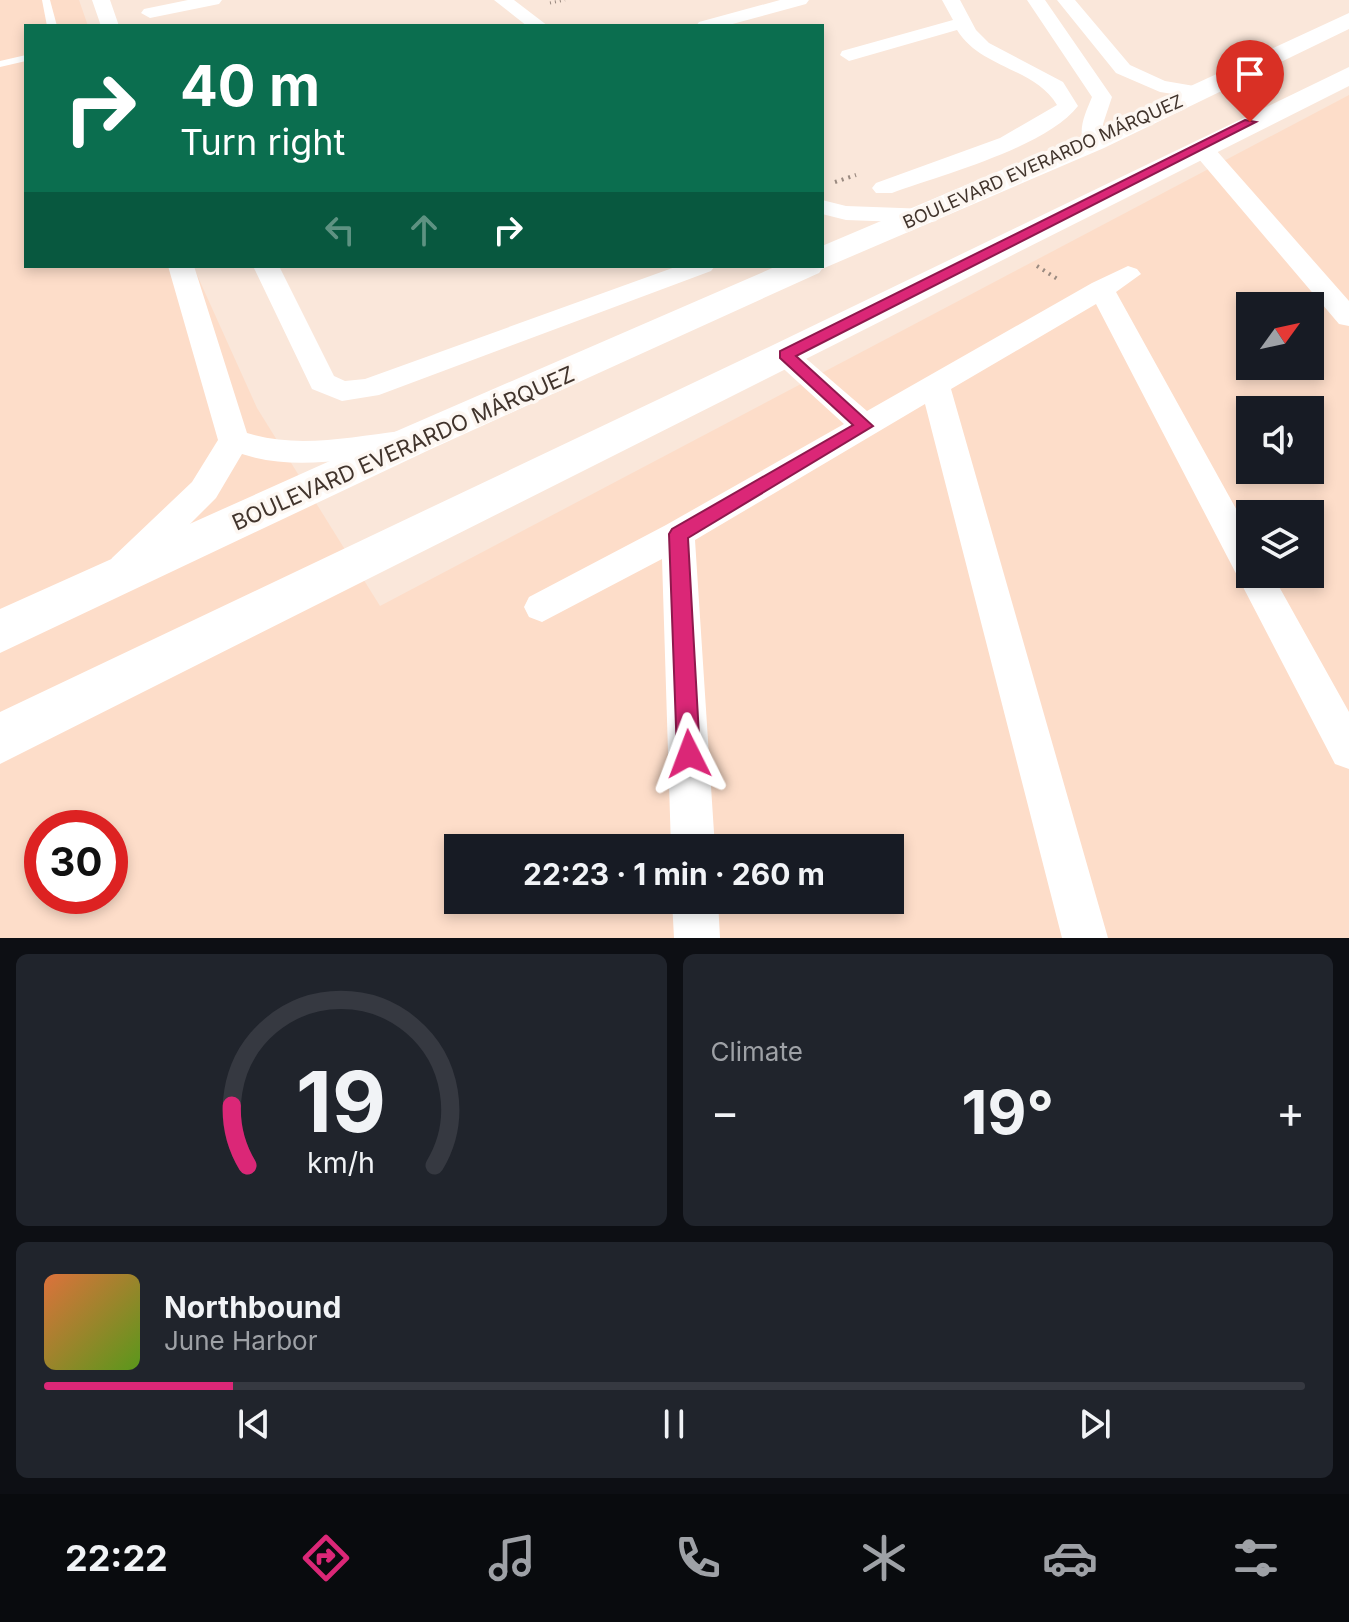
<!DOCTYPE html>
<meta charset="utf-8">
<style>
body{margin:0;font-family:Inter,sans-serif;background:#20242c;color:#f1f3f6;height:100vh;display:flex;flex-direction:column;font-size:30px;white-space:nowrap}
*{box-sizing:border-box;margin:0}
p{font-size:26px;color:#9ea1a6}
.icon{flex:none;width:44px;height:44px;fill:none;stroke:currentColor;stroke-width:2;stroke-linecap:round;stroke-linejoin:round}
.map{position:relative;height:938px;overflow:hidden}
.side{display:flex;flex-direction:column;gap:16px;padding:16px;background:#0d0f14;flex:1}
.side>*{flex:none}
.top-card{position:absolute;left:24px;top:24px;width:800px;height:244px;border-radius:0px;box-shadow:0 4px 12px #0003;background:#0b6e4f;color:#fff;overflow:hidden}
.needle{width:52px;rotate:57deg}
.controls{position:absolute;left:1236px;top:292px;display:grid;gap:16px}
.controls a{display:grid;place-items:center;width:88px;height:88px;border-radius:0px;background:#171b24;box-shadow:0 4px 12px #0003;font-size:40px}
.speed{position:absolute;left:24px;top:810px;display:flex;gap:16px;font-size:40px;font-weight:700;text-align:center}
.speed>*{display:grid;place-content:center;width:104px;height:104px;border-radius:50%;background:#171b24;box-shadow:0 4px 12px #0003;line-height:1}
.speed .limit{border:12px solid #d22;background:#fff;color:#111}
.pin{position:absolute;display:grid;place-items:center;width:68px;height:68px;color:#fff;margin:-82px -34px;border-radius:50% 50% 50% 0;rotate:-45deg;box-shadow:0 0 8px #0007}
.pin .icon{rotate:45deg}
.me{position:absolute;width:88px;margin:-44px;rotate:357deg;stroke-linejoin:round;filter:drop-shadow(0 0 6px #0008)}
.turn{display:flex;align-items:center;gap:28px;height:168px;padding:0 24px;font-size:36px}
.turn .icon{width:104px;height:104px;stroke-width:2.5}
.turn b{display:block;font-size:56px;line-height:68px}
.lanes{display:flex;align-items:center;height:76px;padding:0 24px;background:#0003;justify-content:center;gap:40px;direction:ltr}
.lanes .off{opacity:.35}
.big{font-size:60px;font-weight:700;line-height:1.1}
.side .card{flex:1;display:flex;flex-direction:column;justify-content:center;gap:12px;min-width:0;padding:0 28px;border-radius:12px;background:#20242c}
.side .dial{align-items:center;gap:0}
.dial svg{height:208px;overflow:visible;fill:none;stroke:#363941;stroke-width:7;stroke-linecap:round;text-anchor:middle}
.dial text{fill:#f1f3f6;stroke:none}
.song{display:flex;align-items:center;gap:24px}
.cover{width:96px;height:96px;border-radius:12px;background:linear-gradient(135deg,hsl(20 70% 55%),hsl(90 70% 35%))}
.played{height:8px;border-radius:4px;background:linear-gradient(90deg,#db2777 15%,#363941 15%)}
.keys{display:flex;justify-content:space-around;direction:ltr}
.heat{display:flex;justify-content:space-between;align-items:center;font-size:44px;direction:ltr}
.side .tiles{flex:1;display:grid;gap:16px;grid-template-columns:1fr 1fr}
.card:last-child{grid-column:span 2}
.trip{position:absolute;left:444px;top:834px;width:460px;height:80px;border-radius:0px;background:#171b24;box-shadow:0 4px 12px #0003;font-weight:700;line-height:80px;text-align:center}
.tab-bar{display:flex;height:128px;justify-content:space-around;align-items:center;background:#090b0e;color:#9ea1a6}
.tab-bar .icon{width:56px;height:56px}
.tab-bar .selected{color:#db2777}
.tab-bar b{font-size:36px;color:#f1f3f6}
.map>svg:first-child{display:block}
.built{fill:#fdddc9;fill-rule:evenodd}
.lines{fill:none;stroke-linecap:round;stroke-linejoin:round}
.path-far1{stroke:#9a8a80;stroke-width:3;stroke-dasharray:1 4;stroke-linecap:butt}
.path{stroke:#9a8a80;stroke-width:4;stroke-dasharray:2 5;stroke-linecap:butt}
.lane{fill:#fff;fill-rule:evenodd}
.street{fill:#fff;fill-rule:evenodd}
.primary{fill:#fff;fill-rule:evenodd}
.route{fill:#db2777;stroke:#8e194d;stroke-width:2}
.labels{text-anchor:middle;stroke-width:7;stroke-linejoin:round;paint-order:stroke}
.far-street-label{font-size:18px;fill:#41342c;stroke:#fdf7f2}
.street-label{font-size:22px;fill:#41342c;stroke:#fdf7f2}
</style>
<div class="map">
<svg width="1349" height="938" viewBox="0 0 1349 938">
<rect width="100%" height="100%" fill="#fae7da"/>
<!-- built -->
<path class="built" d="M0 0H79L88 26H26V266H193L257 408 380 606 1349 95V938H0ZM1250 306H1310V366H1250ZM1250 410H1310V470H1250ZM1250 514H1310V574H1250ZM42 828H110V896H42ZM458 848H890V900H458Z"/>
<g class="lines">
<!-- path-far1 -->
<path class="path-far1" d="M550 3 565 0"/>
<!-- path -->
<path class="path" d="M835 182 856 175
M1037 266 1059 280"/>
<!-- lane -->
<path class="lane" d="M42 0H50L57 26H47Z
M26 55V61L0 67V61Z"/>
<!-- street -->
<path class="street" d="M92 0H110L119 26H101Z
M188 0H222L219 4 150 18 141 13 144 9Z
M494 0H514L548 26H527Z
M780 0H809L806 4 725 26H696L699 22Z
M942 0H960L976 30 989 43 1063 82 1078 106C1047 147 941 175 892 193H876L872 188 876 183 1000 138 1057 105C1035 68 980 68 957 30L849 61 840 55 842 51 953 20Z
M1027 0H1045L1112 97 1103 124 1104 142 1101 147H1085C1077 130 1085 114 1092 97Z
M1057 0H1075L1130 65 1165 81 1206 88 1209 92 1199 98 1160 92 1116 73Z
M1200 139 1208 141 1349 301V326L1339 324 1192 151 1189 146Z
M822 200 846 206 928 209 936 211 940 216 936 221 928 223 846 220 822 214Z
M168 266H194L247 433C297 449 350 437 401 431L412 434 417 442 412 450 401 453C347 459 294 471 242 454L216 498 136 578 124 582 112 578 106 568 112 558 192 482 218 440Z
M253 266H279L334 376 345 381 365 379 678 266H715L711 271 379 395 342 401 312 389Z
M1128 266 1137 269 1141 274 1116 292 1250 534V574H1272L1349 712V769L1335 764 1096 304 951 389 1108 938H1062L925 404 695 540 715 848H671L662 559 542 622 529 617 524 607 529 597 666 525 844 424 775 361 771 355 775 349 785 346 795 349 867 411 1092 283Z
M672 900H718L720 938H674Z"/>
<!-- primary -->
<path class="primary" d="M1349 13V29L1104 148 822 269 819 273 429 450 0 653V609L399 430 777 266H822V246L1082 136Z
M1349 67V86L0 764V712L771 346Z"/>
</g>
<!-- route -->
<path class="route" d="M1245 120 1256 122 796 356 873 426 688 538 700 754 697 761 689 765 680 761 677 754 669 534 672 529 853 425 780 358V351Z"/>
<g class="labels">
<!-- far-street labels -->
<g class="far-street-label">
<text transform="translate(1043 162) rotate(-24)" y="6">BOULEVARD EVERARDO MÁRQUEZ</text>
</g>
<!-- street labels -->
<g class="street-label">
<text transform="translate(403 448) rotate(-24)" y="8">BOULEVARD EVERARDO MÁRQUEZ</text>
</g>
</g>
</svg>
<div class="controls">
<a><svg class="needle" viewBox="-14 -14 28 28"><path d="M0-13l5 13h-10z" fill="#e53935"/><path d="M0 13l5-13h-10z" fill="#9ea1a6"/></svg></a>
<a><svg class="icon" aria-label="sound" viewBox="0 0 24 24"><path d="M4 9h4l5-4v14l-5-4H4zM17 9q2 3 0 6"/></svg></a>
<a><svg class="icon" aria-label="layers" viewBox="0 0 24 24"><path d="M12 4l9 5-9 5-9-5zM3 14l9 5 9-5"/></svg></a>
</div>
<div class="speed"><div class="limit">30</div></div>
<div class="pin" style="left:1250px;top:122px;background:#d93025"><svg class="icon" aria-label="arrive" viewBox="0 0 24 24"><path d="M6 21V4h12l-3 4 3 4H6"/></svg></div>
<svg class="me" style="left:689px;top:754px" viewBox="-20 -20 40 40"><path d="M0-17L14 15 0 8-14 15z" fill="#db2777" stroke="#fff" stroke-width="4"/></svg>
<div class="trip">22:23 · 1 min · 260 m</div>
<div class="top-card">
<div class="turn"><svg class="icon" aria-label="right" viewBox="0 0 24 24"><path d="M7 20v-9h11M14 6l5 5-5 5"/></svg><div><b>40 m</b>Turn right</div></div>
<div class="lanes"><svg class="icon off" aria-label="left" viewBox="0 0 24 24"><path d="M17 20v-9H6M10 6l-5 5 5 5"/></svg><svg class="icon off" aria-label="ahead" viewBox="0 0 24 24"><path d="M12 20V5M6 11l6-6 6 6"/></svg><svg class="icon" aria-label="right" viewBox="0 0 24 24"><path d="M7 20v-9h11M14 6l5 5-5 5"/></svg></div>
</div>
</div>
<section class="side">
<div class="tiles">
<div class="card dial"><svg viewBox="0 0 100 80">
<path d="M14 69A42 42 0 1 1 86 69"/>
<path d="M14 69A42 42 0 0 1 8 46" stroke="#db2777"/>
<text x="50" y="56" font-size="32" font-weight="700">19</text>
<text x="50" y="72" font-size="11">km/h</text>
</svg></div>
<div class="card"><p>Climate</p>
<div class="heat"><a>−</a><b class="big">19°</b><a>+</a></div>
</div>
<div class="card">
<div class="song"><i class="cover"></i><div><b>Northbound</b><p>June Harbor</p></div></div>
<div class="played"></div>
<div class="keys"><svg class="icon" aria-label="previous" viewBox="0 0 24 24"><path d="M18 5L8 12l10 7zM5 5v14"/></svg><svg class="icon" aria-label="pause" viewBox="0 0 24 24"><path d="M8 5v14M16 5v14"/></svg><svg class="icon" aria-label="next" viewBox="0 0 24 24"><path d="M6 5l10 7-10 7zM19 5v14"/></svg></div>
</div>
</div>
</section>
<nav class="tab-bar">
<b>22:22</b>
<svg class="icon selected" aria-label="directions" viewBox="0 0 24 24"><path d="M12 3l9 9-9 9-9-9zM9 14v-3h6M13 9l2 2-2 2"/></svg>
<svg class="icon" aria-label="music" viewBox="0 0 24 24"><path d="M9 18V5l10-2v13"/><circle cx="6" cy="18" r="3"/><circle cx="16" cy="16" r="3"/></svg>
<svg class="icon" aria-label="phone" viewBox="0 0 24 24"><path d="M5 4h4l2 5-3 2q2 4 5 5l2-3 5 2v4C11 20 4 13 5 4z"/></svg>
<svg class="icon" aria-label="climate" viewBox="0 0 24 24"><path d="M12 3v18M4 7l16 10M4 17L20 7"/></svg>
<svg class="icon" aria-label="car" viewBox="0 0 24 24"><path d="M5 17H2v-5l4-1 3-4h7l3 4 3 1v5h-3M9 17h6M6 11h13"/><circle cx="7" cy="17" r="2"/><circle cx="17" cy="17" r="2"/></svg>
<svg class="icon" aria-label="filters" viewBox="0 0 24 24"><path d="M4 7h16M4 17h16"/><circle cx="9" cy="7" r="2"/><circle cx="15" cy="17" r="2"/></svg>
</nav>
